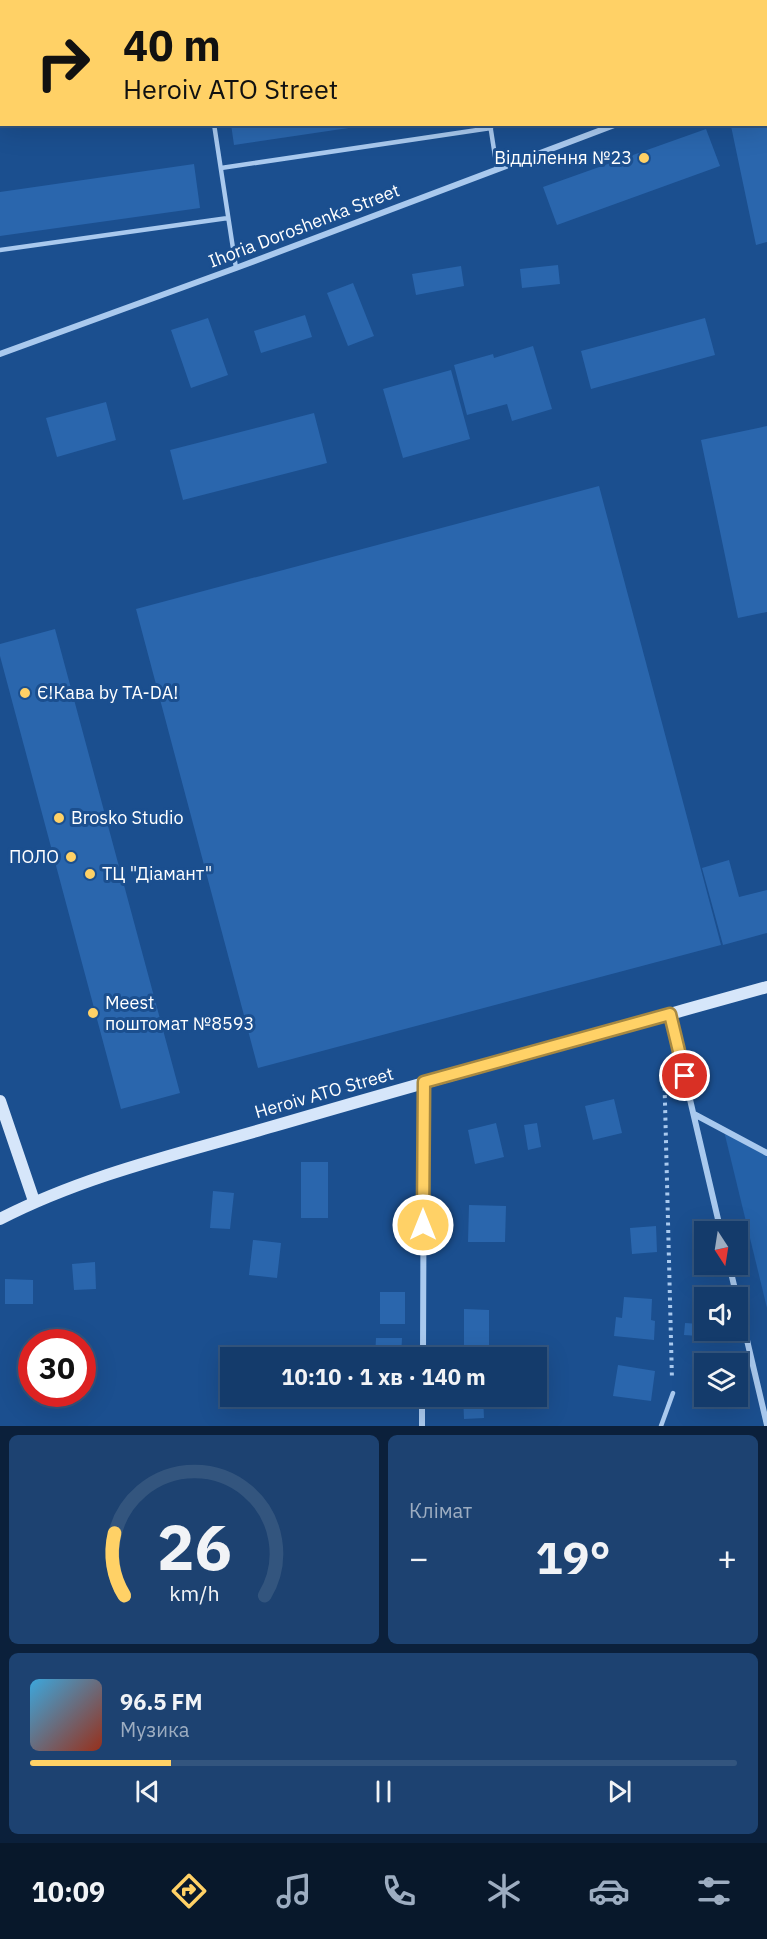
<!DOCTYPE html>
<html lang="uk">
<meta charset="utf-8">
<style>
body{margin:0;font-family:"IBM Plex Sans",sans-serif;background:#1d4271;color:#f1f3f6;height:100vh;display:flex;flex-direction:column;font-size:22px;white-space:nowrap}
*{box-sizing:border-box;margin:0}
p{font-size:20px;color:#9dadc1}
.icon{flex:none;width:33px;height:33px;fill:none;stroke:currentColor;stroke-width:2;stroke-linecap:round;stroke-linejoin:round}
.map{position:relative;height:1426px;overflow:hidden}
.details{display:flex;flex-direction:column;gap:9px;padding:9px;background:#0b203b;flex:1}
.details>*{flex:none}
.top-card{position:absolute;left:0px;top:0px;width:768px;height:126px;box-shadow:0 6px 24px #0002,0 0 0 2px #33557e;background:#ffd166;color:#111;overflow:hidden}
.needle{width:39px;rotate:168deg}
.buttons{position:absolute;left:694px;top:1221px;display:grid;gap:12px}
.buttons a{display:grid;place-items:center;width:54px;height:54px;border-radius:0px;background:#143b6b;box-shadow:0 6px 24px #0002,0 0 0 2px #33557e;font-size:30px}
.speed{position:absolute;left:18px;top:1329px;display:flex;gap:12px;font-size:30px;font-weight:700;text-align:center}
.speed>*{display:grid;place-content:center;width:78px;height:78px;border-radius:50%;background:#143b6b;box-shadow:0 6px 24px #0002,0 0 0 2px #33557e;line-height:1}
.speed .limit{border:9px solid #d22;background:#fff;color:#111}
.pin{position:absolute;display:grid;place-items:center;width:51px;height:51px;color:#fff;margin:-26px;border:3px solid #fff;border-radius:50%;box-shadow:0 2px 6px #0007}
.me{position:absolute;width:66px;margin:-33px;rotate:0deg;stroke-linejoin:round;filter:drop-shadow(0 0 4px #0008)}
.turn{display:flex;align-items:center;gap:21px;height:126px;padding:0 24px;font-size:27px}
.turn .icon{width:78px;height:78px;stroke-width:2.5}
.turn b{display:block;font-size:42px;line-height:51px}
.big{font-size:45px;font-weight:800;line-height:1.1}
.details .card{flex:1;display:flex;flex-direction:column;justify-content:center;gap:9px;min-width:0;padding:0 21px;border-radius:9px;background:#1d4271}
.details .dial{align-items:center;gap:0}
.dial svg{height:156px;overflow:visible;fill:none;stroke:#33557e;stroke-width:7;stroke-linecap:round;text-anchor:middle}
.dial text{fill:#f1f3f6;stroke:none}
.song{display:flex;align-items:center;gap:18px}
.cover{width:72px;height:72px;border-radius:9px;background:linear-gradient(135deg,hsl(200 70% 55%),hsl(10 70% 35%))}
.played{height:6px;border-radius:3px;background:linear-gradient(90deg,#ffd166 20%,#33557e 20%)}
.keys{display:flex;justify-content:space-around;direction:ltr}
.heat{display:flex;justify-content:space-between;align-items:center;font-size:33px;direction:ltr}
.details .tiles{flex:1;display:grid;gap:9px;grid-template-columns:1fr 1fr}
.card:last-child{grid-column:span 2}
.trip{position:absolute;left:220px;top:1347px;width:327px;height:60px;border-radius:0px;background:#143b6b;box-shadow:0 6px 24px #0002,0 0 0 2px #33557e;font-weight:800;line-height:60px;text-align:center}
.dock{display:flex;height:96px;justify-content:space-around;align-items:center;background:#08182b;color:#9dadc1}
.dock .icon{width:42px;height:42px}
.dock .selected{color:#ffd166}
.dock b{font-size:27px;color:#f1f3f6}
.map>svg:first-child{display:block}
.green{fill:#2461a8}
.building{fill:#2a66ad}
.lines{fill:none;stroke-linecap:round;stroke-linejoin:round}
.path{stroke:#a9c9ee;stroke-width:4;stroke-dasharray:3 4.5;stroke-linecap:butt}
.lane{stroke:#a9c9ee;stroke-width:4.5}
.street{stroke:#a9c9ee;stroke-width:6}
.secondary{stroke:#d6e6fa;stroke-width:12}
.route-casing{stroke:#a68842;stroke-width:15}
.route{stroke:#ffd166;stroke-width:10}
.poi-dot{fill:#ffd166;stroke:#1b4f8f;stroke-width:2}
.labels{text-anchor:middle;stroke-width:6;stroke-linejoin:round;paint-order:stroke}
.poi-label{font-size:18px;fill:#fff;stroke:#1b4f8f;text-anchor:start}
.street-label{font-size:18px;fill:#fff;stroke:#1b4f8f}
</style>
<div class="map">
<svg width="767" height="1426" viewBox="0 0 767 1426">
<rect width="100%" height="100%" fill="#1b4f8f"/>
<!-- green -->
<path class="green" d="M723 1127 767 1152V1308Z"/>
<!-- building -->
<path class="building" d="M231 124H362V126L234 145Z
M737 124H767V242L756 245 731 126Z
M706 129 720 166 557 225 543 187Z
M194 164 200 208 0 236V192Z
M558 265 560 284 522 288 520 269Z
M461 266 464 286 416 295 412 274Z
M353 283 374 336 348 346 327 293Z
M305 315 312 337 261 353 254 331Z
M208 318 228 375 191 388 171 330Z
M705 318 715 355 591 389 581 351Z
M533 346 552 409 512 421 507 404 467 415 454 365 493 354 494 358Z
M451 370 470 439 403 458 383 389Z
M106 402 116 440 57 457 46 418Z
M314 413 327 463 183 500 170 450Z
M767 426V612L738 618 701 440Z
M599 486 721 945 258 1068 136 609Z
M55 629 180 1093 121 1109 0 656V644Z
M729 860 739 897 767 890V933L723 945 702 868Z
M614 1099 622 1133 593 1140 585 1106Z
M496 1123 504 1157 475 1164 468 1130Z
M537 1123 541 1147 528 1150 524 1125Z
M301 1162H328V1218H301Z
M213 1191 234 1193 230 1229 210 1228Z
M469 1205 506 1206 505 1242H468Z
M656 1226 657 1252 632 1254 630 1228Z
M253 1240 281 1243 277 1278 249 1275Z
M95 1262 96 1289 74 1290 72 1264Z
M5 1279 33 1280V1304H5Z
M380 1292H405V1324H380Z
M624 1297 652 1299 651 1320 655 1321 654 1340 614 1336 616 1317 622 1318Z
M464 1309 489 1310V1345H464Z
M685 1323 700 1324 699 1336 684 1335Z
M376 1338H402L401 1358H375Z
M618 1365 655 1371 651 1401 613 1396Z
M463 1396H483L484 1418 464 1419Z"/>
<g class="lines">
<!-- path -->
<path class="path" d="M766 13H767
M669 1061 664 1063 672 1380"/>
<!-- lane -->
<path class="lane" d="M195 0V2
M214 124 236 268
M490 124 497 169
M221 168 491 128
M0 250 228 218
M661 1426 673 1393"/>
<!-- street -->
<path class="street" d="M766 69 767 68
M0 354 236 268 617 124
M670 1014 721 1232
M694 1114 767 1153
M729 1264 737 1298
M738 1302 767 1425
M423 1358 424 1082
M422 1426V1396"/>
<!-- secondary -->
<path class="secondary" d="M0 1101 34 1201
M0 1219C85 1175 182 1153 274 1126 438 1078 602 1033 767 987"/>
</g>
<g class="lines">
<!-- route casing -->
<g class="route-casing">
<path id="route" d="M423 1225 424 1082 670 1014 685 1076"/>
</g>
<!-- route -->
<use href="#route" class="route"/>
</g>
<!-- markers -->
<g class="poi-dot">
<circle cx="644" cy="158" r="6"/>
<circle cx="25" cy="693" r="6"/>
<circle cx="59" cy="818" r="6"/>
<circle cx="71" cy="857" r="6"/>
<circle cx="90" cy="874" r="6"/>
<circle cx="93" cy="1013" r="6"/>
</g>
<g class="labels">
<!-- poi labels -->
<g class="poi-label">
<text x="632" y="164" text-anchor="end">Відділення №23</text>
<text x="37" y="699">Є!Кава by TA-DA!</text>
<text x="71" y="824">Brosko Studio</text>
<text x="59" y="863" text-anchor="end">ПОЛО</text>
<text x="102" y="880">ТЦ "Діамант"</text>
<text x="105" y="1009">Meest<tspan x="105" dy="21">поштомат №8593</tspan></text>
</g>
<!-- street labels -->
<g class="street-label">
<text transform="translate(304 226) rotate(-21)" y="6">Ihoria Doroshenka Street</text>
<text transform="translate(324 1093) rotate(-16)" y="6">Heroiv ATO Street</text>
</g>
</g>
</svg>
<div class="buttons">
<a><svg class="needle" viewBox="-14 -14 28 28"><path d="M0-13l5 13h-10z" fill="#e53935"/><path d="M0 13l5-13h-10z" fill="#9dadc1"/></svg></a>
<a><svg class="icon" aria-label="sound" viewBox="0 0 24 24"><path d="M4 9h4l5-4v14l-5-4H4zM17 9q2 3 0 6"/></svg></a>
<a><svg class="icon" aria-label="layers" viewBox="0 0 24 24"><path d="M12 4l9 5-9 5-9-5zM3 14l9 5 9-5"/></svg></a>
</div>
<div class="speed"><div class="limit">30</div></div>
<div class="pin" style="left:685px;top:1076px;background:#d93025"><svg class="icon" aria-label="arrive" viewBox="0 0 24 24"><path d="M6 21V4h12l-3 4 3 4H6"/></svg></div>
<svg class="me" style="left:423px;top:1225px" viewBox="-20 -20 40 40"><circle r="17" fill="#ffd166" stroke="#fff" stroke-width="3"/><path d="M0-11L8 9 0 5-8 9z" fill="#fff"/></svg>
<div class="trip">10:10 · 1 хв · 140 m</div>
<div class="top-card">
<div class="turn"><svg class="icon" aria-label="right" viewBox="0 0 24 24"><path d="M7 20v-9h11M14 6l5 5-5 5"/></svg><div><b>40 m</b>Heroiv ATO Street</div></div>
</div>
</div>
<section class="details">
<div class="tiles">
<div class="card dial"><svg viewBox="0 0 100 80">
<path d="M14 69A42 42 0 1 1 86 69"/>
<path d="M14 69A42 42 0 0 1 9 37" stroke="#ffd166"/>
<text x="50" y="56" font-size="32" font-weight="700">26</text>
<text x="50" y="72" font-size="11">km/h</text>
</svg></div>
<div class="card"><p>Клімат</p>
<div class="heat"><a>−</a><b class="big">19°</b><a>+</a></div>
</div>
<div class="card">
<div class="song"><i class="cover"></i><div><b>96.5 FM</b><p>Музика</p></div></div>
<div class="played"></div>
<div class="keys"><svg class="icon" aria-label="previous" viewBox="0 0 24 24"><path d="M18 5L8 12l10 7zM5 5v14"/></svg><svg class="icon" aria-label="pause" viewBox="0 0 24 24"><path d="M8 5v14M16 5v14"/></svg><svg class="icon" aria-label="next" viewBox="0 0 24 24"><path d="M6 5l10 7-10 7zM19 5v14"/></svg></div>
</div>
</div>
</section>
<nav class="dock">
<b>10:09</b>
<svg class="icon selected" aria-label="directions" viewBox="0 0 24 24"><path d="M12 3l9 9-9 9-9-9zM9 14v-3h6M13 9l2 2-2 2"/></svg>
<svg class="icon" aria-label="music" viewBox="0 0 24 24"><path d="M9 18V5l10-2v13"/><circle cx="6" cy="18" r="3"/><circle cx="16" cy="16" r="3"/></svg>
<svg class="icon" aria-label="phone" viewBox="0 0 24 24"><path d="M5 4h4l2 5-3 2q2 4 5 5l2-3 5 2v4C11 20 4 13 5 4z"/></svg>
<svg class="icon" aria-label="climate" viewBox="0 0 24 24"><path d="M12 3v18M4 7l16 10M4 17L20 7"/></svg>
<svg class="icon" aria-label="car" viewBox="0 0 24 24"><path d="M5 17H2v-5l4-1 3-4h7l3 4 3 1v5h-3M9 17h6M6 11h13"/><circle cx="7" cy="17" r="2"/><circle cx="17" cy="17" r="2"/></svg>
<svg class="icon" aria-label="filters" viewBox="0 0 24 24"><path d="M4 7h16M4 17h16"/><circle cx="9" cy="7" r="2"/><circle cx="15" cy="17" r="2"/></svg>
</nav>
